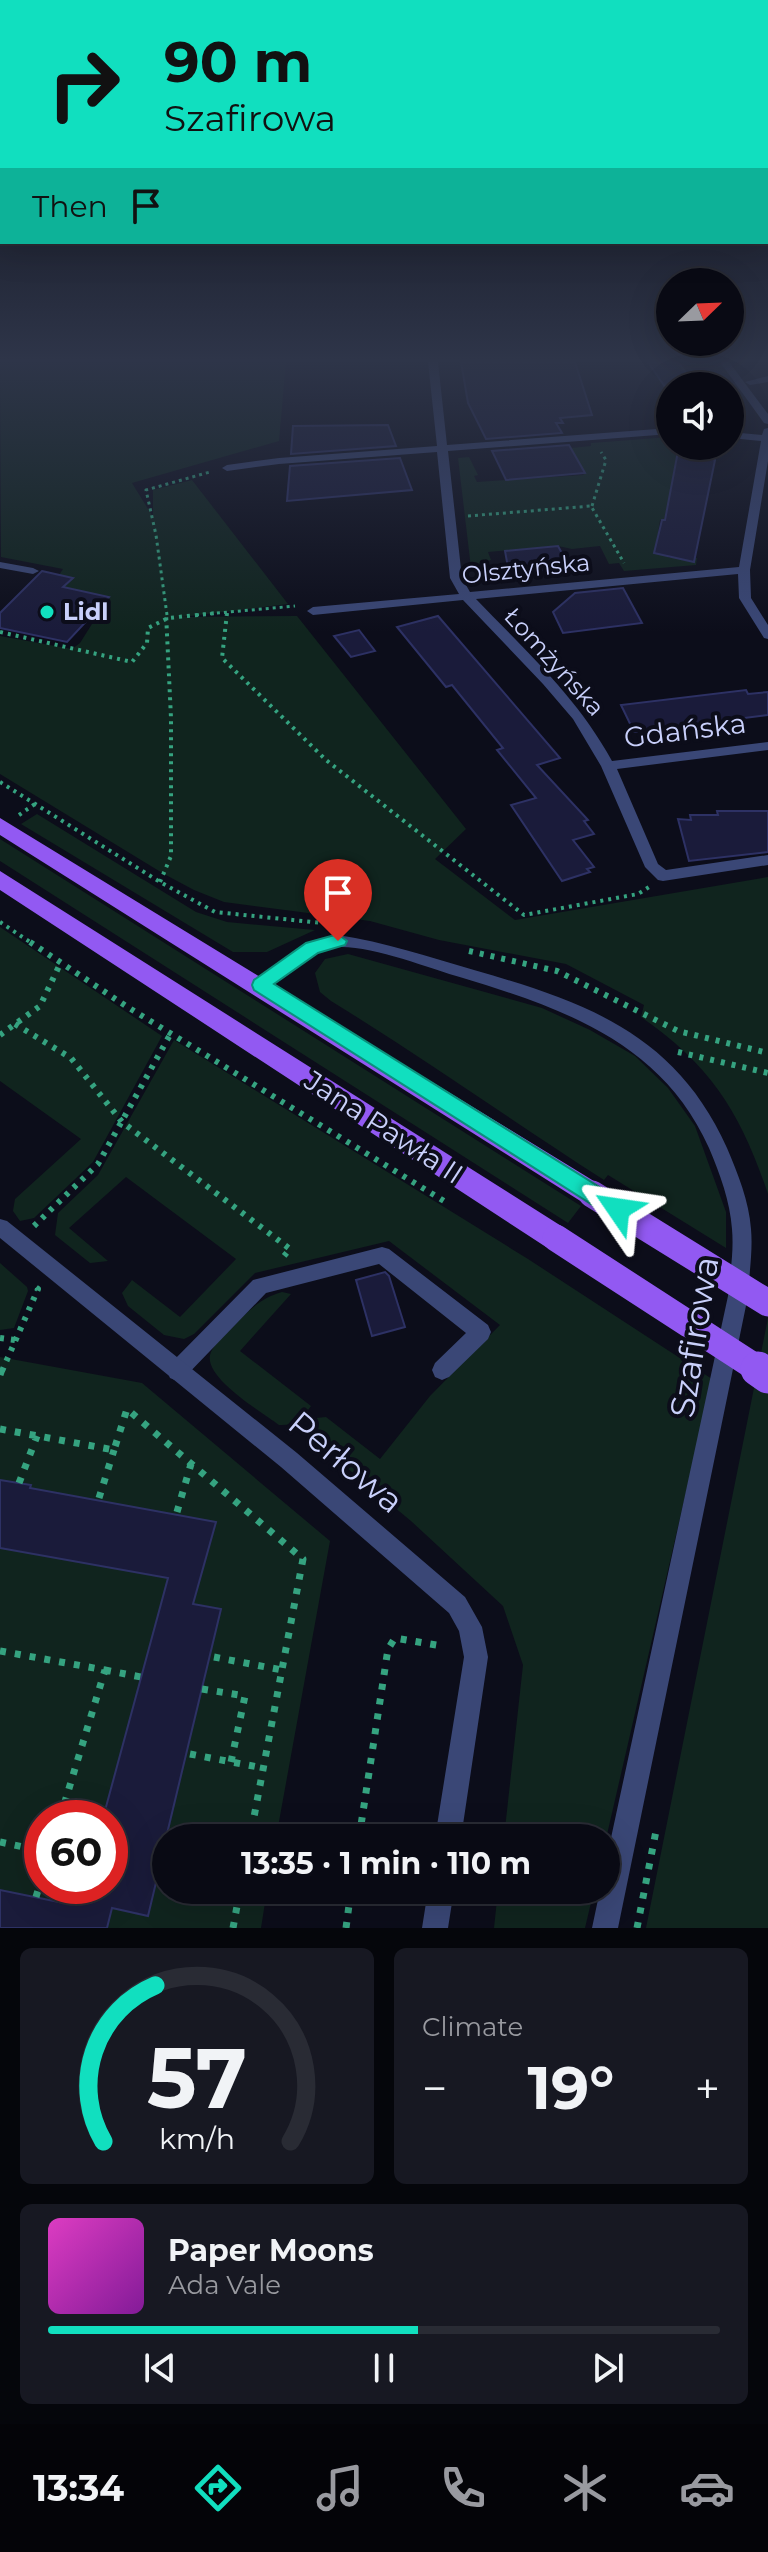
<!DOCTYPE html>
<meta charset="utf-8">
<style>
body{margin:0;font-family:Montserrat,sans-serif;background:#171822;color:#f1f3f6;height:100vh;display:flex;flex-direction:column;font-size:30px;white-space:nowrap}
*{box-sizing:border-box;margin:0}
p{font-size:26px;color:#999aa0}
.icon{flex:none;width:44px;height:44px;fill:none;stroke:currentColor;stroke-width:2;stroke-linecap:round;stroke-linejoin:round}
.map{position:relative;height:1928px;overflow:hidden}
.panel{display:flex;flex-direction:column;gap:20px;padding:20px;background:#05060b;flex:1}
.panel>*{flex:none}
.guide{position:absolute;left:0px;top:0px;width:768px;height:244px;box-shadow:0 8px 32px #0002,0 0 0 2px #292b34;background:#11dfbf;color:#111;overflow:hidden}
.needle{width:52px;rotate:67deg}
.buttons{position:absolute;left:656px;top:268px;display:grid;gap:16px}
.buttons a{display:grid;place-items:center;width:88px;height:88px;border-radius:50%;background:#090a14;box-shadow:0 8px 32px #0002,0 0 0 2px #292b34;font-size:40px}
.speed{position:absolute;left:24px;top:1800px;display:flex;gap:16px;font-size:40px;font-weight:700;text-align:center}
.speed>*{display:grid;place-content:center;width:104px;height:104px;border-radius:50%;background:#090a14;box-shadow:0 8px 32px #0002,0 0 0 2px #292b34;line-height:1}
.speed .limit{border:12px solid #d22;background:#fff;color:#111}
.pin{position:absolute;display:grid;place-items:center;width:68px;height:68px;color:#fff;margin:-82px -34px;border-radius:50% 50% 50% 0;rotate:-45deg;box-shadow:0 0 8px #0007}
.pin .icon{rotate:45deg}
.me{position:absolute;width:88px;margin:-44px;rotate:302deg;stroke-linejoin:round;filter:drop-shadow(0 0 6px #0008)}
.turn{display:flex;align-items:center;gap:28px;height:168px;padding:0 32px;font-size:36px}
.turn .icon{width:104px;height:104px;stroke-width:2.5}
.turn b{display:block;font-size:56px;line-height:68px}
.then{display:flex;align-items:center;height:76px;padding:0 32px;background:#0003;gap:16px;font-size:30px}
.big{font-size:60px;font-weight:700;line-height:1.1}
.panel .card{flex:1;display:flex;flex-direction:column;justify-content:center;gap:12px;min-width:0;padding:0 28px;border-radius:12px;background:#171822}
.panel .dial{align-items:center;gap:0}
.dial svg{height:208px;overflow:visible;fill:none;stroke:#292b34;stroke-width:7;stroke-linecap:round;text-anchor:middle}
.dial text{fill:#f1f3f6;stroke:none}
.song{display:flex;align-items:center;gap:24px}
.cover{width:96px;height:96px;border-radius:12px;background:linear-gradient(135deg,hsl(310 70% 55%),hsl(290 70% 35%))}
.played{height:8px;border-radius:4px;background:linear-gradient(90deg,#11dfbf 55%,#292b34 55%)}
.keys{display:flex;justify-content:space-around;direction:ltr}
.heat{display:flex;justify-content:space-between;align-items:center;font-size:44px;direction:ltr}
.panel .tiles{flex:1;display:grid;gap:20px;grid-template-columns:1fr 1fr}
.card:last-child{grid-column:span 2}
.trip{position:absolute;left:152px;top:1824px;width:468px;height:80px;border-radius:40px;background:#090a14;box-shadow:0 8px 32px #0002,0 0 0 2px #292b34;font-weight:700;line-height:80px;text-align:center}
.tabs{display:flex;height:128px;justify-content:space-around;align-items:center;background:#040408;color:#999aa0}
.tabs .icon{width:56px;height:56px}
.tabs .selected{color:#11dfbf}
.tabs b{font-size:36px;color:#f1f3f6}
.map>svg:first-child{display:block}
.green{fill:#10241e;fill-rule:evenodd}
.building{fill:#1a1b3a;stroke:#2d3164;stroke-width:2}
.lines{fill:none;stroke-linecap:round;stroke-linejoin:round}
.path-far3{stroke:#35a380;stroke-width:3;stroke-dasharray:3 4;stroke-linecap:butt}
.path-far2{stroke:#35a380;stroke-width:4;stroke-dasharray:3 5;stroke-linecap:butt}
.path-far1{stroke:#35a380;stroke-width:6;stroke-dasharray:4 7;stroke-linecap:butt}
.path{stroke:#35a380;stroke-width:7;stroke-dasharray:6 9;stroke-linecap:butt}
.lane{fill:#3a4776;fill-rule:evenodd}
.street{fill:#3a4776;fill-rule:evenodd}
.primary{fill:#9259f2;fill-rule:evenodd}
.primary-bridge-far1{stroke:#9259f2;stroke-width:27}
.primary-bridge{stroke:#9259f2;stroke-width:35}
.route{fill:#11dfbf;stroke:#0b917c;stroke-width:2}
.poi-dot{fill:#11dfbf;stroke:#0c0d1a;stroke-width:3}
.labels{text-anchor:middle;stroke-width:8;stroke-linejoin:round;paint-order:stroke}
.far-street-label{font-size:24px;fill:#c9d0fb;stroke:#0c0d1a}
.far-poi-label{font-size:24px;font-weight:bold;fill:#c9d0fb;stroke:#0c0d1a;text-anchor:start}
.street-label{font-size:28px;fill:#c9d0fb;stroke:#0c0d1a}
.near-street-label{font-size:34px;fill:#c9d0fb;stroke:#0c0d1a}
</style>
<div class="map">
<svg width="768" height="1928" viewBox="0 0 768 1928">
<rect width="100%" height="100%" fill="#0c0d1a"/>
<!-- green -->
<path class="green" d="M0 362H286L279 441 132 483 153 517V490L192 480 288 604 182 617 297 616 466 829 435 859 515 920 768 877V1194C741 1114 712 1066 641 1017L644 1005 566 964 439 940 370 921 224 902 194 890 164 874 0 774V636L72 649 80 643 109 597 63 587 72 578 59 575 63 569 1 557Z
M670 437V446H677L678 462 664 520H660L657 540 669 558H697L696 565 624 571 619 563 609 564 600 546 572 549 558 546 488 552 491 560 487 561 488 565 471 568 458 458 469 457 478 475 474 476 477 482 583 475 585 473 571 448 591 446V443Z
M37 814 196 912 227 922 315 930 267 952H233L21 824Z
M0 839 581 1206 568 1223 0 861Z
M0 927 162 1036 93 1162 34 1218 20 1221 13 1211 15 1199 81 1139 0 1081Z
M348 954 542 1008 590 1030 635 1056 668 1088 695 1126 726 1212V1248L608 1175 604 1180C512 1121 424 1058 331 1001L320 992 315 973 325 959Z
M174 1040 528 1259 712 1379 606 1839 504 1838 523 1665 503 1606 411 1521 312 1439 311 1429 316 1418 326 1417 380 1459 430 1396 500 1325 389 1241 255 1273 194 1334 184 1339 164 1335 128 1306 122 1293 132 1280 180 1317 236 1259 126 1177 69 1228 108 1261 90 1263 55 1235 58 1213 98 1175Z
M0 1263 27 1287 28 1291 14 1328 0 1330Z
M282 1292 291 1294 240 1351 311 1406C303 1418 294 1426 279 1425 262 1412 200 1376 211 1352 215 1343 225 1335 232 1328 247 1312 260 1298 282 1292Z
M768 1318V1928H646Z
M0 1357 142 1383 330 1541 276 1838H166V1890H267L261 1928H0ZM42 1818H110V1886H42Z
M498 1890H594L585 1928H494Z"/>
<!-- building -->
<path class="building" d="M461 362H575L592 415 560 418 563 423H556L562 433 486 439 468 403Z
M648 362H678L695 385 665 387Z
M388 425 396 446 291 454 293 426Z
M569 445 585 473 506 480 492 451Z
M679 446H710L708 457 715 460 694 562 654 553 662 520H665Z
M400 458 412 490 287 501 290 466Z
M558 546 570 568 509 573 505 551Z
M42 571 73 578 63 587 109 597 67 642 0 628V613Z
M623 588 642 623 563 633 553 612 575 593Z
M438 616 560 758 537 765 588 820 584 821 594 834 573 840 594 867 587 869 590 872 562 881 511 805 536 798 497 750 503 748 452 685 446 687 397 627Z
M359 630 375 651 351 657 334 636Z
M746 690 748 694 768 692V715L634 732 621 705Z
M717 811H768V852L689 861 678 819 691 820 690 815H718Z
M385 1272 389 1276 405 1327 372 1336 356 1280Z
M0 1480 31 1485 30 1488 216 1522 193 1604 221 1609 166 1838 165 1859 162 1871 159 1870 148 1916 112 1908 107 1928H0V1890L59 1902 60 1898 81 1902 57 1896 58 1886H110V1818H103L168 1578 0 1548Z"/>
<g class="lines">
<!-- path-far3 -->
<path class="path-far3" d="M592 506 606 460 601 452
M468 516 591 506 624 563
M167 615 156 535 146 490 210 472
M196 615 295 606"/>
<!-- path-far2 -->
<path class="path-far2" d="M227 613 222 658 326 760 524 915 638 894 649 887
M0 632 132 662 147 643 148 628 168 618 217 613
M0 782 160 882 215 912 322 923
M19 815 35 804
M160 882 171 856V718L166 613
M0 922 33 944"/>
<!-- path-far1 -->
<path class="path-far1" d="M30 942 126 1006 444 1201
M469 951 557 971 678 1031 768 1053
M15 1024 71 1058 122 1122 290 1249 284 1256
M0 1035 40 1006 61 962
M678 1052 768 1073
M34 1226 98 1164 171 1033
M0 1338 15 1340
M2 1371 38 1289 34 1286"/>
<!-- path -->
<path class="path" d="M0 1375 2 1369
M0 1429 114 1450 127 1409 303 1559 250 1838
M19 1483 37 1436
M99 1498 114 1450
M177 1512 191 1464
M0 1651 105 1670 60 1818
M214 1657 282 1670
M105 1670 141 1677
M202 1689 245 1696 231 1762
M190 1754 263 1768
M359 1838 388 1649 395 1638 442 1646
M0 1842 42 1851
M36 1897 42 1877
M233 1928 240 1890
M346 1928 351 1890
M637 1928 656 1831"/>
<!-- lane -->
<path class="lane" d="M768 376V382L750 385 745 382Z
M0 562 33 568 39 571 33 574 0 568Z
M382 1247 389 1249 488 1325 491 1332 488 1339 449 1377 442 1380 435 1377 432 1370 435 1363 466 1333 379 1264 266 1293 184 1378 177 1381 170 1378 167 1371 170 1364 253 1280Z"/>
<!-- street -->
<path class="street" d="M428 362H438L447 445 670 428V434L448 451 462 578 470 592 739 567 761 441 730 438V432L762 435 764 429 768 428V461L750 570 751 598 768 625V639L764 638 739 598 738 574 476 599C525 650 578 698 612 761L768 742V750L617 769 658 864 666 870 768 855V865L663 881 658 880 645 867 601 766 573 719 543 684 463 600 313 615 307 611 313 607 459 594 450 578 437 452 279 464 227 471 222 468 227 465 279 458 437 446Z
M720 362H729L768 414V424L764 423Z
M338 935C384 942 429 957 474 970 586 1002 676 1034 727 1148 738 1174 749 1201 751 1229 753 1251 749 1274 748 1296L618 1928H592L600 1890H606V1861L728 1296C730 1274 734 1252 732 1229 730 1201 720 1174 709 1148 662 1043 565 1009 463 978 428 968 374 946 339 947 310 947 276 995 255 989L253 985 255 981 306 944Z
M0 1219 7 1221 297 1453 465 1597 482 1627 488 1657 461 1838H435L464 1657 459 1631 449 1613 281 1467 0 1238Z
M428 1890H454L448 1928H422Z"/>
<!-- primary -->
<path class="primary" d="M0 818 602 1186 606 1194 602 1202 592 1206 582 1202 0 835Z
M0 871 566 1229 570 1238 566 1247 556 1250 546 1247 0 890Z"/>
<!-- primary-bridge-far1 -->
<path class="primary-bridge-far1" d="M592 1194 768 1303
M556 1238 761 1371"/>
<!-- primary-bridge -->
<path class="primary-bridge" d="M758 1369 768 1376"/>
</g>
<!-- sky -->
<linearGradient id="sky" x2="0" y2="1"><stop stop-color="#07070e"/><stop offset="0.57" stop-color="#2e3549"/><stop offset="1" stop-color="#2e3549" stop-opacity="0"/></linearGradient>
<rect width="768" height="632" fill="url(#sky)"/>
<!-- route -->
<path class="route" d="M338 934 347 941 345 945 318 953 274 984 625 1203 628 1209 625 1216 618 1219 610 1216 254 990 252 985 254 980 306 943Z"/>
<!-- markers -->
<circle class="poi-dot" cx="47" cy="612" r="8"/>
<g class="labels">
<!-- far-street labels -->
<g class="far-street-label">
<text transform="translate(526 569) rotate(-6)" y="8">Olsztyńska</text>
<text transform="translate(554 662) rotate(48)" y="8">Łomżyńska</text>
</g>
<!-- far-poi labels -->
<g class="far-poi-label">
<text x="63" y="620">Lidl</text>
</g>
<!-- street labels -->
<g class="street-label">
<text transform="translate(685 730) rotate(-7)" y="10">Gdańska</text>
<text transform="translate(384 1127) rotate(33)" y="10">Jana Pawła II</text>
</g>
<!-- near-street labels -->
<g class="near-street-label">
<text transform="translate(694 1337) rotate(-81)" y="12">Szafirowa</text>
<text transform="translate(346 1462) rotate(40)" y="12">Perłowa</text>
</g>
</g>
</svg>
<div class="buttons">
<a><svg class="needle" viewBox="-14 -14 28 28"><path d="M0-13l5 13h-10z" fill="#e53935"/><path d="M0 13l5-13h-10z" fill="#999aa0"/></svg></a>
<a><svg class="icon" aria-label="sound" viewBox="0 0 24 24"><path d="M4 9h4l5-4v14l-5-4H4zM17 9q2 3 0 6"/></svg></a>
</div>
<div class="speed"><div class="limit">60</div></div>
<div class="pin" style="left:338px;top:941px;background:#d93025"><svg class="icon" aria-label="arrive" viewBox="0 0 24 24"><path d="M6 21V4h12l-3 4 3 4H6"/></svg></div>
<svg class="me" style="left:618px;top:1209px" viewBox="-20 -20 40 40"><path d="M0-17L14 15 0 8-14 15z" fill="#11dfbf" stroke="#fff" stroke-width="4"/></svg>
<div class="trip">13:35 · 1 min · 110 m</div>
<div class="guide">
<div class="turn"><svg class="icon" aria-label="right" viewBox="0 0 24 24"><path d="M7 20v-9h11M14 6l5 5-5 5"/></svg><div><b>90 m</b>Szafirowa</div></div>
<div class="then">Then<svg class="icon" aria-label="arrive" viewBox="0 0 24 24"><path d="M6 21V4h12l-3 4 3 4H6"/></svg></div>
</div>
</div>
<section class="panel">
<div class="tiles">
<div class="card dial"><svg viewBox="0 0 100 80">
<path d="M14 69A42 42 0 1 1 86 69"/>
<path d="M14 69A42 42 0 0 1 34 9" stroke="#11dfbf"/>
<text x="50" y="56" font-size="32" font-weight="700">57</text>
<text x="50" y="72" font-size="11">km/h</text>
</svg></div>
<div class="card"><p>Climate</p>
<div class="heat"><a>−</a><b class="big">19°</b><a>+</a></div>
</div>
<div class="card">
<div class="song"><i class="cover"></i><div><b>Paper Moons</b><p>Ada Vale</p></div></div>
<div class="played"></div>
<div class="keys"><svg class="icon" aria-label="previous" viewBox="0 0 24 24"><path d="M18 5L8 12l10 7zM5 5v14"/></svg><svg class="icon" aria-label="pause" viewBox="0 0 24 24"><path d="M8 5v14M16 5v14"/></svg><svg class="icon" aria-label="next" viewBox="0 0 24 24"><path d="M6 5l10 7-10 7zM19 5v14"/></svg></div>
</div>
</div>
</section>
<nav class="tabs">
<b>13:34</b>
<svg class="icon selected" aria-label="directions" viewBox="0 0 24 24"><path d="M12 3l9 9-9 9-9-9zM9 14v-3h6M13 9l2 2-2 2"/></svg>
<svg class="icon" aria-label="music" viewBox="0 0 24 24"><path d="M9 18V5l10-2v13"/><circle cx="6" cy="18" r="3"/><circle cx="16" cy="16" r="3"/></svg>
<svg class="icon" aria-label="phone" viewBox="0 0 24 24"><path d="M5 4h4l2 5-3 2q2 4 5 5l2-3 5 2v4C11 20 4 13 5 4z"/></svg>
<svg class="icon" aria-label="climate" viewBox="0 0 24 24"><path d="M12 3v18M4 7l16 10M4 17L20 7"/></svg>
<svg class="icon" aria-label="car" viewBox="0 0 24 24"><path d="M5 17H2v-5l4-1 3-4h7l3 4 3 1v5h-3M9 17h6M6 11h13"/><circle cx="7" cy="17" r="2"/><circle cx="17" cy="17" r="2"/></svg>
</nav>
